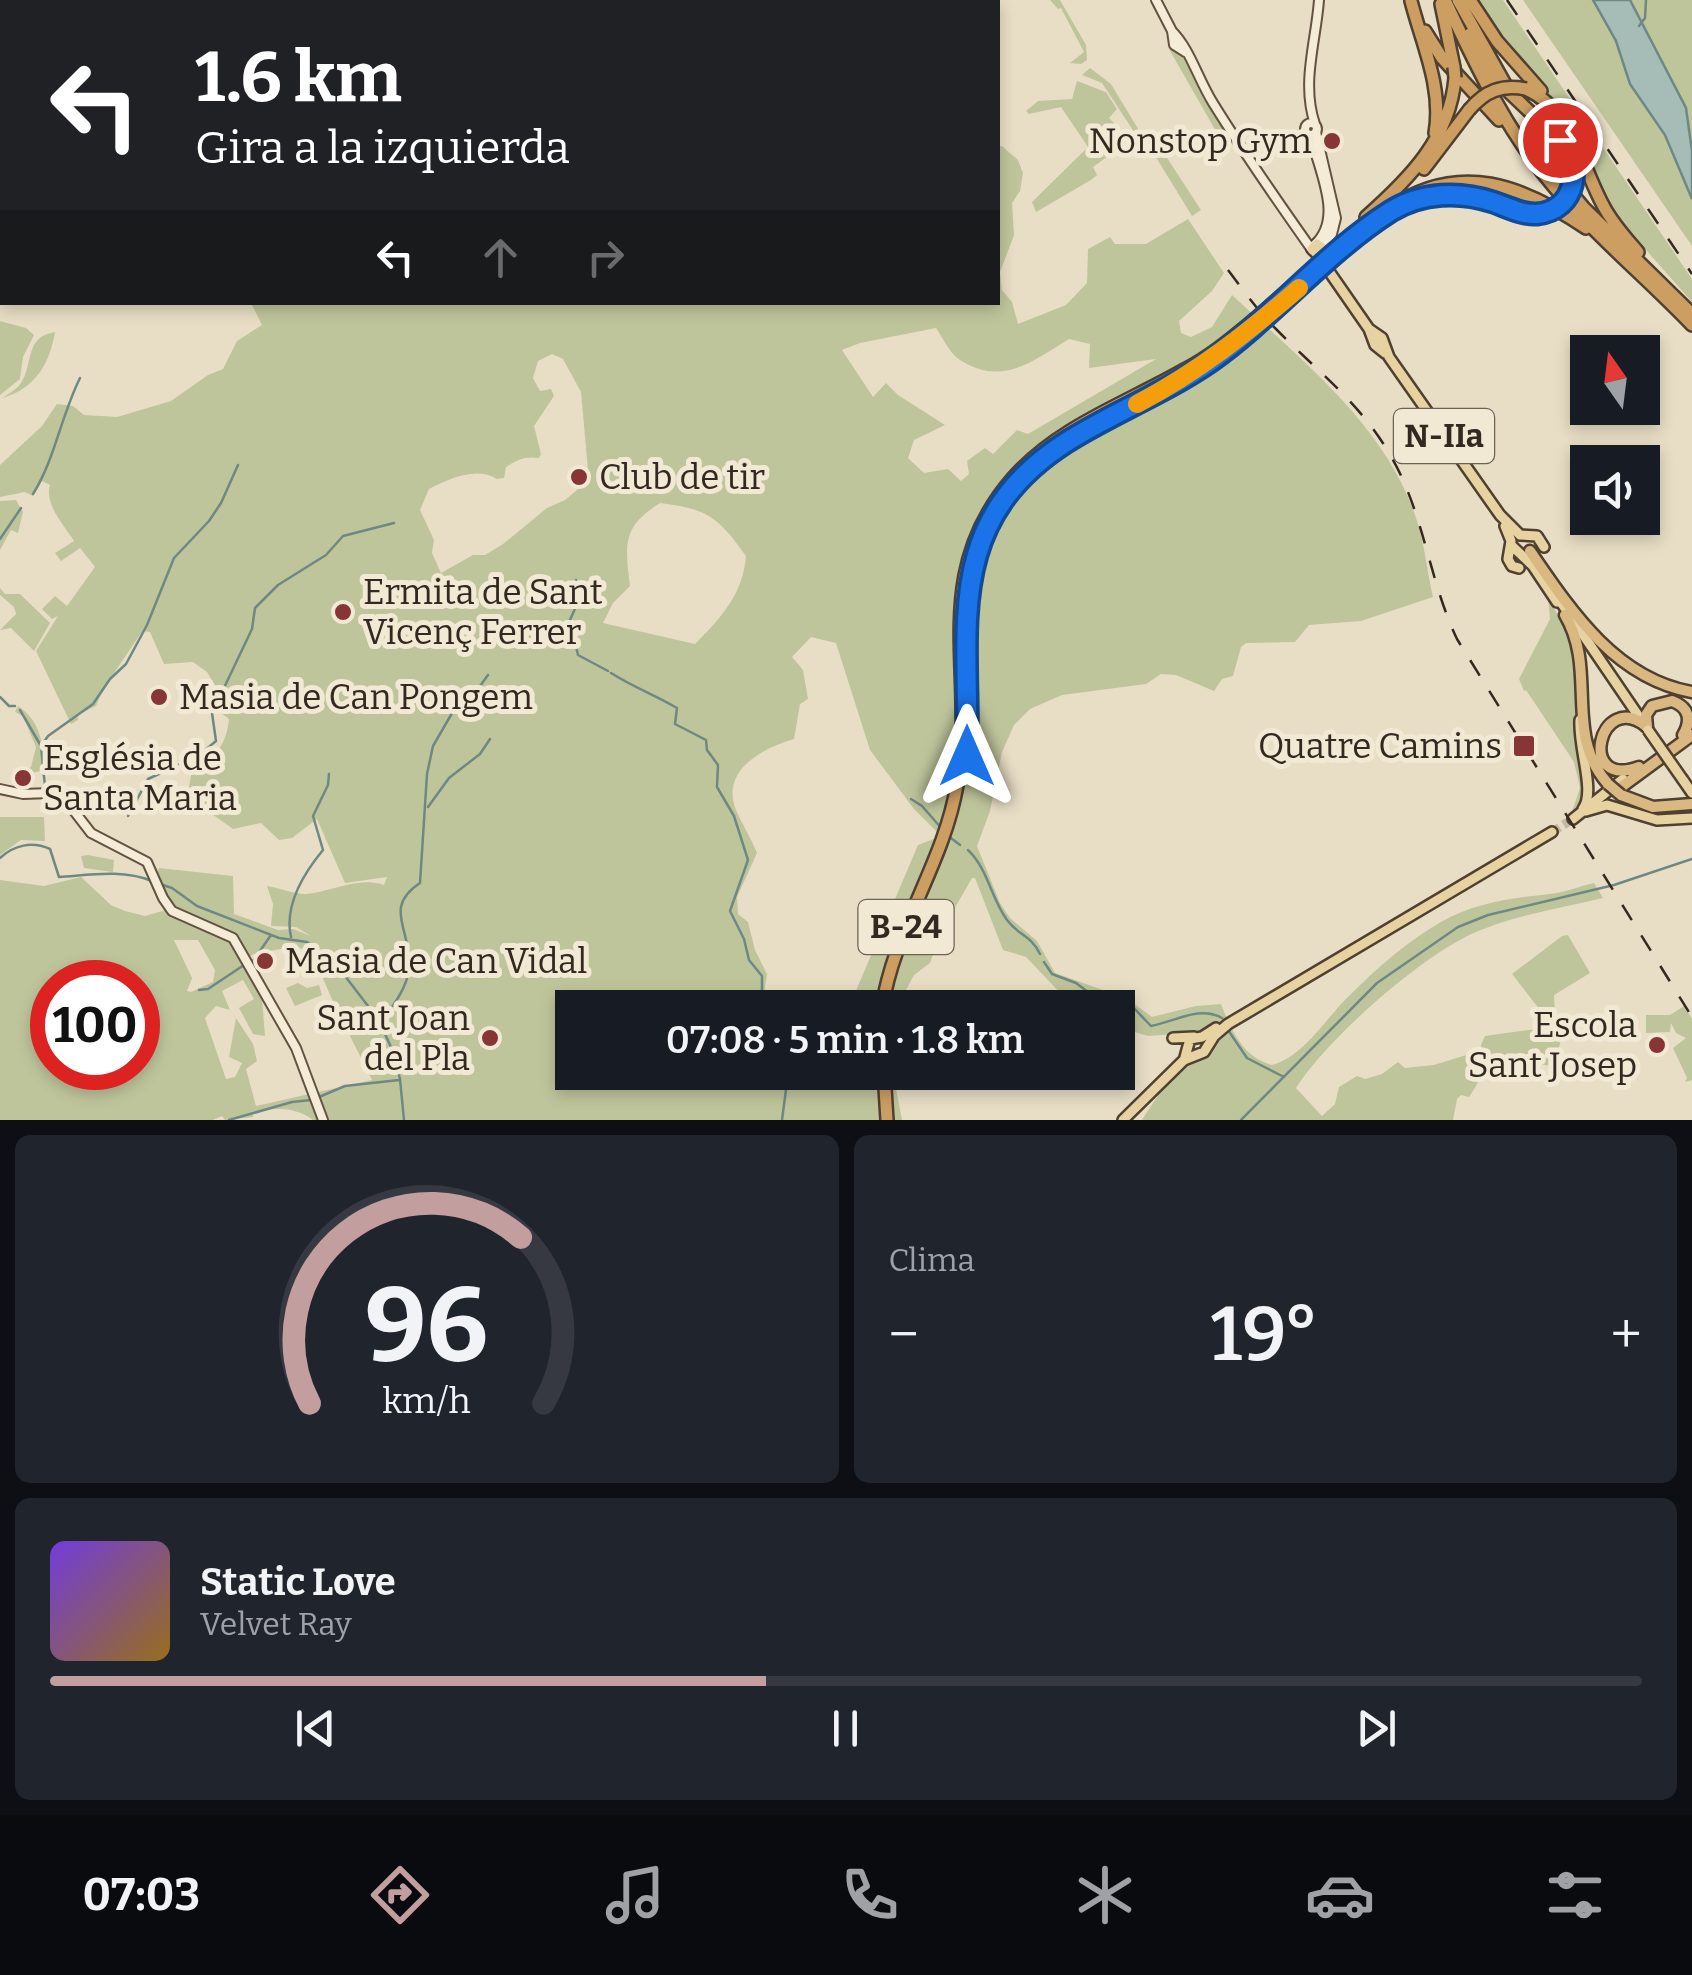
<!DOCTYPE html>
<html lang="es">
<meta charset="utf-8">
<style>
body{margin:0;font-family:Bitter,serif;background:#20242c;color:#f1f3f6;height:100vh;display:flex;flex-direction:column;font-size:38px;white-space:nowrap}
*{box-sizing:border-box;margin:0}
p{font-size:32px;color:#9ea1a6}
.icon{flex:none;width:55px;height:55px;fill:none;stroke:currentColor;stroke-width:2;stroke-linecap:round;stroke-linejoin:round}
.map{position:relative;height:1120px;overflow:hidden}
.details{display:flex;flex-direction:column;gap:15px;padding:15px;background:#0d0f14;flex:1}
.details>*{flex:none}
.top-card{position:absolute;left:0px;top:0px;width:1000px;height:305px;box-shadow:0 5px 15px #0003;background:#202124;color:#fff;overflow:hidden}
.needle{width:65px;rotate:346deg}
.fabs{position:absolute;left:1570px;top:335px;display:grid;gap:20px}
.fabs a{display:grid;place-items:center;width:90px;height:90px;border-radius:0px;background:#171b24;box-shadow:0 5px 15px #0003;font-size:50px}
.speed{position:absolute;left:30px;top:960px;display:flex;gap:20px;font-size:50px;font-weight:700;text-align:center}
.speed>*{display:grid;place-content:center;width:130px;height:130px;border-radius:50%;background:#171b24;box-shadow:0 5px 15px #0003;line-height:1}
.speed .limit{border:15px solid #d22;background:#fff;color:#111}
.pin{position:absolute;display:grid;place-items:center;width:85px;height:85px;color:#fff;margin:-42px;border:5px solid #fff;border-radius:50%;box-shadow:0 2px 10px #0007}
.me{position:absolute;width:110px;margin:-55px;rotate:0deg;stroke-linejoin:round;filter:drop-shadow(0 0 8px #0008)}
.turn{display:flex;align-items:center;gap:35px;height:210px;padding:0 30px;font-size:45px}
.turn .icon{width:130px;height:130px;stroke-width:2.5}
.turn b{display:block;font-size:70px;line-height:85px}
.lanes{display:flex;align-items:center;height:95px;padding:0 30px;background:#0003;justify-content:center;gap:50px;direction:ltr}
.lanes .off{opacity:.35}
.big{font-size:75px;font-weight:600;line-height:1.1}
.details .card{flex:1;display:flex;flex-direction:column;justify-content:center;gap:15px;min-width:0;padding:0 35px;border-radius:15px;background:#20242c}
.details .dial{align-items:center;gap:0}
.dial svg{height:260px;overflow:visible;fill:none;stroke:#363941;stroke-width:7;stroke-linecap:round;text-anchor:middle}
.dial text{fill:#f1f3f6;stroke:none}
.song{display:flex;align-items:center;gap:30px}
.cover{width:120px;height:120px;border-radius:15px;background:linear-gradient(135deg,hsl(260 70% 55%),hsl(40 70% 35%))}
.played{height:10px;border-radius:5px;background:linear-gradient(90deg,#c29e9f 45%,#363941 45%)}
.keys{display:flex;justify-content:space-around;direction:ltr}
.heat{display:flex;justify-content:space-between;align-items:center;font-size:55px;direction:ltr}
.details .tiles{flex:1;display:grid;gap:15px;grid-template-columns:1fr 1fr}
.card:last-child{grid-column:span 2}
.trip{position:absolute;left:555px;top:990px;width:580px;height:100px;border-radius:0px;background:#171b24;box-shadow:0 5px 15px #0003;font-weight:600;line-height:100px;text-align:center}
.dock{display:flex;height:160px;justify-content:space-around;align-items:center;background:#090b0e;color:#9ea1a6}
.dock .icon{width:70px;height:70px}
.dock .active{color:#c29e9f}
.dock b{font-size:45px;color:#f1f3f6}
.map>svg:first-child{display:block}
.green{fill:#bfc59b;fill-rule:evenodd}
.water{fill:#a6bcb6;stroke:#6e8983;stroke-width:2.5}
.lines{fill:none;stroke-linecap:round;stroke-linejoin:round}
.stream{stroke:#6e8983;stroke-width:2.5}
.primary-tunnel{stroke:#c4baa4;stroke-width:9;stroke-dasharray:9 4.5;stroke-linecap:butt}
.secondary-casing{stroke:#635241;stroke-width:12}
.primary-casing{stroke:#4f4031;stroke-width:14}
.trunk-casing{stroke:#4f4031;stroke-width:15}
.motorway-casing{stroke:#4f4031;stroke-width:16}
.secondary{stroke:#f4ecd7;stroke-width:8}
.primary{stroke:#e7d2a2;stroke-width:9}
.trunk{stroke:#dab882;stroke-width:10}
.motorway{stroke:#cd9e61;stroke-width:11}
.rail{stroke:#332920;stroke-width:2.5;stroke-dasharray:18 18;stroke-linecap:butt}
.primary-bridge-casing{stroke:#4f4031;stroke-width:14;stroke-linecap:butt}
.trunk-bridge-casing{stroke:#4f4031;stroke-width:15;stroke-linecap:butt}
.motorway-bridge-casing{stroke:#4f4031;stroke-width:16;stroke-linecap:butt}
.primary-bridge{stroke:#e7d2a2;stroke-width:9}
.trunk-bridge{stroke:#dab882;stroke-width:10}
.motorway-bridge{stroke:#cd9e61;stroke-width:11}
.route-casing{stroke:#114b97;stroke-width:25}
.route{stroke:#1a73e8;stroke-width:18}
.slow{stroke:#f59e0b;stroke-width:18}
.poi-dot{fill:#883635;stroke:#f1e9d4;stroke-width:4}
.labels{text-anchor:middle;stroke-width:10;stroke-linejoin:round;paint-order:stroke}
.shield{fill:#f1e9d4;stroke:#6c6356;stroke-width:2.5}
.shield-label{font-size:32px;font-weight:bold;fill:#332920}
.poi-label{font-size:35px;fill:#332920;stroke:#f1e9d4;text-anchor:start}
</style>
<div class="map">
<svg width="1692" height="1120" viewBox="0 0 1692 1120">
<rect width="100%" height="100%" fill="#e8dec5"/>
<!-- green -->
<path class="green" d="M0 0H816V2H2V237Z
M1050 0H1060L1086 45 1087 60 1081 64 1070 63 1084 52 1061 8 1058 9Z
M1476 0H1503L1692 279V302L1610 209 1570 119 1496 32Z
M1523 0H1593L1616 41 1630 84 1665 135 1692 199V246Z
M1630 0H1692V151L1686 108Z
M1169 49 1181 54 1229 138 1221 140Z
M1090 68 1111 84 1146 142 1142 144 1102 83 1082 75Z
M1077 81 1106 92 1117 109 1109 118 1118 127 1108 134 1106 142 1115 151 1093 167 1097 175 1091 180 1036 212 1032 202 1088 147 1061 107 1029 114 1026 111 1038 101 1072 99Z
M1156 141 1201 210 1192 216 1149 146Z
M998 146H1002L1018 160 1023 173 1020 191 1012 203 1014 235 1000 272 1002 290 1012 302 1018 324 1066 305 1087 283 1088 249 1110 237 1115 244H1146L1188 219 1224 273 1212 291 1179 321 1181 333 1191 337 1212 327 1232 295C1302 361 1387 426 1417 521 1425 546 1427 572 1433 597L1361 621 1309 625 1295 642 1246 643 1241 647 1233 676 1222 679 1214 691 1176 675 1161 674 1146 684 1062 695 1030 709 1014 725 1002 752 990 811 977 846 1000 903 1010 918 1037 941 1055 973 1128 999 1152 1017 1196 1006 1221 1004C1231 1029 1242 1057 1272 1065 1304 1057 1328 1015 1351 994 1377 968 1409 940 1441 922 1476 902 1513 898 1550 894 1564 893 1580 886 1594 883L1603 898C1561 908 1516 915 1476 932 1422 955 1327 1039 1296 1088L1322 1116 1335 1104 1339 1087 1357 1076 1365 1079 1382 1074 1398 1062 1405 1068 1434 1065 1476 1052C1485 1072 1481 1079 1469 1097L1461 1095 1457 1099 1453 1120H1142C1161 1090 1176 1068 1208 1054L1212 1046 1202 1032 1148 1036 1118 1027V1008L1068 1007 1066 999 1026 957 1003 950 975 878H972L941 932 930 963 914 975 897 1007H849L918 845 936 838 938 833 914 809 870 750 836 643 811 637 792 657 803 670 808 699 800 704 794 739C763 748 720 770 736 810 742 824 751 838 757 853L737 897 738 914 748 922 755 950 767 974 764 994 769 1004 777 1007 572 1008V1072L893 1073 902 1120H313C294 1106 274 1108 254 1112L253 1117 225 1120 222 1116 213 1120H0V880L44 886 81 877 111 905 125 911 145 916 173 908 157 872 159 868 233 876 234 914 278 930 293 929 311 936 296 927 271 926 273 904 267 886C280 888 294 894 306 894 331 892 360 876 384 885L387 877 345 883 317 819 292 838 279 840 261 823 233 829 192 800 189 787 192 769C215 757 226 747 229 719L212 706 216 687 207 672 193 662 164 664 150 632 143 631 139 636 102 691 96 706 77 715 78 720 71 724 36 651 58 616 52 619 42 609 55 596 67 606 95 567 80 548 61 561 55 553 74 541C64 525 44 504 50 485L42 481 33 496 25 492 0 497V465L42 426 57 404 73 406 84 415 117 417 171 401 208 375 223 369 237 341 262 325 251 303 998 302ZM936 328C943 338 950 354 960 360 1002 387 1033 361 1069 339L1090 344 1089 368 1156 359 1028 434 1017 430 993 454 985 448 967 461 969 474 961 481 948 469 924 473 908 458 914 440 945 425 898 395 886 383 873 397 842 350 860 343ZM552 354 563 359 581 392 588 470 577 490 565 500 547 508 503 544 485 555H473L441 573 432 553 434 540 420 510 429 489C449 479 476 466 497 479L504 478 506 467C518 459 525 456 539 458L541 454 534 426 554 396 551 389 540 391 533 378 538 361ZM660 503C708 509 718 517 746 556 743 594 721 618 695 644L603 623 613 603 630 586C625 544 622 527 660 503ZM174 940H198L215 970 213 982 191 992 187 991 192 978ZM297 946 320 960 318 967 334 1004 372 1080 256 1106 246 1069 257 1061 253 1044 236 1018 229 1057 242 1063 235 1077 226 1079 205 1018 216 1006 230 1010 222 991 243 980 254 999 239 1008 253 1034 265 1036 262 998 245 959 254 954ZM52 982H138V1068H52Z
M0 321 26 328 34 335 23 357 20 379 0 395Z
M55 332C50 362 36 389 2 398 9 394 17 389 21 383 34 363 24 337 55 332Z
M16 500 23 512 18 533 11 530 0 550V501Z
M0 588 5 594H20L50 623 34 651 11 628 0 630 16 614 14 607 0 595Z
M1548 597 1574 645 1577 754 1587 790 1579 810 1571 815 1580 788 1574 762 1526 690 1524 691 1519 679 1550 619Z
M18 706C47 725 44 760 45 786L41 771 31 773 25 770 31 767 36 747 23 716 15 712Z
M0 817H44L45 841 21 840 0 855Z
M88 855 114 860 113 872 84 868 81 856Z
M1568 935 1590 973 1554 995 1555 1018 1547 1019 1512 974 1562 936Z
M298 983 307 988 319 985 322 995 295 1006 286 988Z
M1684 1006 1692 1019V1080L1685 1082 1687 1078 1673 1048 1686 1038 1676 1033 1671 1023 1670 1032 1646 1033V1015H1670Z
M1565 1025 1554 1066 1484 1058 1481 1045 1485 1036Z"/>
<!-- water -->
<path class="water" d="M1593 0H1630L1686 108 1692 151V199L1665 135 1630 84 1616 41Z"/>
<g class="lines">
<!-- stream -->
<path class="stream" d="M1639 26 1645 18 1646 0
M33 494C55 459 61 416 80 378
M0 539 21 508
M576 580 577 604 570 620 578 655 608 671
M611 673C633 687 655 695 677 708L675 724 706 740 707 750 718 765 717 787 734 816 748 860 730 911 744 939 749 960 762 976V1001L770 1008
M0 697 9 706H15
M20 710 41 746 45 786
M41 746 48 736 93 704 110 679 126 664 147 625 174 558 209 521 221 503 238 465
M911 799 922 806 942 829
M428 807 449 778 480 754 490 739
M128 816 148 779 198 756 216 741 212 713 252 629 255 608 278 585 326 555 343 536 394 523
M947 835 960 845
M968 850C988 869 991 898 1007 920 1019 936 1031 935 1040 954
M0 858C14 845 32 841 50 849L59 877C90 875 122 869 152 881
M160 884 172 888 197 906 279 938 307 942 335 963 378 1019 391 1047 400 1079 404 1120
M291 937C284 906 304 873 323 850L313 816 328 785 329 774
M253 961 271 935
M1044 962 1052 974 1076 983 1104 1004H1130L1151 1026C1174 1022 1200 1005 1222 1018
M199 990 208 989 244 965
M381 1022C393 1006 408 987 409 967 412 930 382 908 420 883L427 774 433 746 455 708 480 686 488 675
M1228 1030 1247 1058 1284 1077
M781 1072 787 1082 782 1120
M319 1097 345 1086 399 1080
M229 1120 292 1102 311 1100
M1241 1120 1377 983 1458 927 1488 915 1614 885 1692 859"/>
<!-- primary-tunnel -->
<path class="primary-tunnel" d="M1552 832 1573 819"/>
<!-- secondary casing -->
<g class="secondary-casing">
<path id="secondary" d="M1156 0 1172 31 1174 45 1185 52
M1172 31C1190 49 1198 79 1213 103 1244 153 1278 202 1312 250
M1305 129a6 6 0 1 1 12 0a6 6 0 1 1-12 0Z
M1315 124C1301 83 1316 42 1319 0
M1316 132 1336 218 1332 234 1321 247
M1308 135 1313 144C1321 176 1343 220 1314 245
M0 789 23 794 50 793 64 798 91 833 147 862 163 898 172 911 233 938 296 1048 323 1120"/>
</g>
<!-- primary casing -->
<g class="primary-casing">
<path id="primary" d="M1317 244 1322 248 1317 254 1312 249Z
M1317 254 1369 329 1375 345 1385 353
M1369 329 1382 338 1389 357 1500 515 1520 535 1537 536 1544 547
M1505 526 1511 541 1508 559
M1511 545 1533 566 1557 602
M1508 559 1512 566 1519 568
M1556 595 1646 727
M1580 720C1578 748 1596 791 1583 809
M1683 780 1692 793
M1586 811 1607 805 1657 820 1692 818
M1573 819 1623 779
M1173 1038 1194 1037
M1185 1057 1190 1039 1202 1037 1216 1028
M1123 1120 1184 1060 1204 1052 1214 1036 1228 1024 1552 832"/>
</g>
<!-- trunk casing -->
<g class="trunk-casing">
<path id="trunk" d="M1530 551C1571 611 1616 679 1692 692
M1565 615C1598 671 1563 733 1608 784
M1647 727 1646 715 1652 706 1672 701C1689 707 1692 720 1683 735
M1639 767C1576 790 1599 689 1646 726
M1620 788 1692 735
M1621 795 1653 807 1692 804"/>
</g>
<!-- motorway casing -->
<g class="motorway-casing">
<path id="motorway" d="M1445 0C1476 66 1507 132 1555 188 1597 237 1647 278 1692 325
M1458 0 1510 93 1565 145 1575 168
M1470 0 1497 41 1541 91
M1411 1C1422 44 1443 88 1435 133
M1441 4 1454 67
M1425 31 1442 58 1499 120
M1470 34 1497 89
M1526 89C1573 110 1581 166 1604 207 1613 224 1626 238 1638 252
M1533 147 1584 208 1692 314
M1424 169 1469 110
M1418 200 1462 195 1524 213 1543 212
M1366 217C1409 179 1450 138 1455 78
M1342 250C1358 236 1373 220 1390 208 1460 160 1523 186 1586 228
M1062 445 1120 413
M882 1008C894 929 944 863 957 785 977 674 927 577 1013 478 1059 426 1127 403 1186 369 1211 356 1232 338 1254 320
M884 1072 887 1120"/>
</g>
<!-- secondary -->
<use href="#secondary" class="secondary"/>
<!-- primary -->
<use href="#primary" class="primary"/>
<!-- trunk -->
<use href="#trunk" class="trunk"/>
<!-- motorway -->
<use href="#motorway" class="motorway"/>
<!-- rail -->
<path class="rail" d="M1507 0 1692 274
M1228 270C1243 290 1258 311 1276 329 1316 370 1360 403 1389 453 1424 511 1428 578 1457 639L1692 1017"/>
<!-- primary-bridge casing -->
<g class="primary-bridge-casing">
<path id="primary-bridge" d="M1648 730 1683 780"/>
</g>
<!-- trunk-bridge casing -->
<g class="trunk-bridge-casing">
<path id="trunk-bridge" d="M1608 784 1621 795"/>
</g>
<!-- motorway-bridge casing -->
<g class="motorway-bridge-casing">
<path id="motorway-bridge" d="M1454 67 1455 78
M1469 110C1485 91 1502 84 1526 89
M1543 212C1564 206 1575 190 1575 168
M1254 320 1339 246"/>
</g>
<!-- primary-bridge -->
<use href="#primary-bridge" class="primary-bridge"/>
<!-- trunk-bridge -->
<use href="#trunk-bridge" class="trunk-bridge"/>
<!-- motorway-bridge -->
<use href="#motorway-bridge" class="motorway-bridge"/>
</g>
<g class="lines">
<!-- route casing -->
<g class="route-casing">
<path id="route" d="M967 756C971 632 940 524 1065 443 1112 413 1165 393 1211 361 1274 316 1325 253 1391 211 1422 192 1460 191 1493 202 1507 207 1522 215 1537 214 1577 210 1583 165 1560 140"/>
</g>
<!-- route -->
<use href="#route" class="route"/>
<!-- slow -->
<path class="slow" d="M1137 404C1199 371 1246 334 1299 288"/>
</g>
<!-- markers -->
<g class="poi-dot">
<circle cx="1332" cy="141" r="10"/>
<circle cx="579" cy="477" r="10"/>
<circle cx="343" cy="612" r="10"/>
<circle cx="159" cy="697" r="10"/>
<rect x="1512" y="734" width="24" height="24" rx="5"/>
<circle cx="23" cy="778" r="10"/>
<circle cx="265" cy="961" r="10"/>
<circle cx="490" cy="1038" r="10"/>
<circle cx="1657" cy="1045" r="10"/>
</g>
<g class="labels">
<!-- shield labels -->
<g class="shield">
<rect x="1394" y="409" width="100" height="54" rx="8"/>
<rect x="858.5" y="900" width="95" height="54" rx="8"/>
</g>
<g class="shield-label">
<text x="1444" y="447">N-IIa</text>
<text x="906" y="938">B-24</text>
</g>
<!-- poi labels -->
<g class="poi-label">
<text x="1312" y="153" text-anchor="end">Nonstop Gym</text>
<text x="599" y="489">Club de tir</text>
<text x="363" y="604">Ermita de Sant<tspan x="363" dy="40">Vicenç Ferrer</tspan></text>
<text x="179" y="709">Masia de Can Pongem</text>
<text x="1502" y="758" text-anchor="end">Quatre Camins</text>
<text x="43" y="770">Església de<tspan x="43" dy="40">Santa Maria</tspan></text>
<text x="285" y="973">Masia de Can Vidal</text>
<text x="470" y="1030" text-anchor="end">Sant Joan<tspan x="470" dy="40">del Pla</tspan></text>
<text x="1637" y="1037" text-anchor="end">Escola<tspan x="1637" dy="40">Sant Josep</tspan></text>
</g>
</g>
</svg>
<div class="fabs">
<a><svg class="needle" viewBox="-14 -14 28 28"><path d="M0-13l5 13h-10z" fill="#e53935"/><path d="M0 13l5-13h-10z" fill="#9ea1a6"/></svg></a>
<a><svg class="icon" aria-label="sound" viewBox="0 0 24 24"><path d="M4 9h4l5-4v14l-5-4H4zM17 9q2 3 0 6"/></svg></a>
</div>
<div class="speed"><div class="limit">100</div></div>
<div class="pin" style="left:1560px;top:140px;background:#d93025"><svg class="icon" aria-label="arrive" viewBox="0 0 24 24"><path d="M6 21V4h12l-3 4 3 4H6"/></svg></div>
<svg class="me" style="left:967px;top:756px" viewBox="-20 -20 40 40"><path d="M0-17L14 15 0 8-14 15z" fill="#1a73e8" stroke="#fff" stroke-width="4"/></svg>
<div class="trip">07:08 · 5 min · 1.8 km</div>
<div class="top-card">
<div class="turn"><svg class="icon" aria-label="left" viewBox="0 0 24 24"><path d="M17 20v-9H6M10 6l-5 5 5 5"/></svg><div><b>1.6 km</b>Gira a la izquierda</div></div>
<div class="lanes"><svg class="icon" aria-label="left" viewBox="0 0 24 24"><path d="M17 20v-9H6M10 6l-5 5 5 5"/></svg><svg class="icon off" aria-label="ahead" viewBox="0 0 24 24"><path d="M12 20V5M6 11l6-6 6 6"/></svg><svg class="icon off" aria-label="right" viewBox="0 0 24 24"><path d="M7 20v-9h11M14 6l5 5-5 5"/></svg></div>
</div>
</div>
<section class="details">
<div class="tiles">
<div class="card dial"><svg viewBox="0 0 100 80">
<path d="M14 69A42 42 0 1 1 86 69"/>
<path d="M14 69A42 42 0 0 1 79 18" stroke="#c29e9f"/>
<text x="50" y="56" font-size="32" font-weight="700">96</text>
<text x="50" y="72" font-size="11">km/h</text>
</svg></div>
<div class="card"><p>Clima</p>
<div class="heat"><a>−</a><b class="big">19°</b><a>+</a></div>
</div>
<div class="card">
<div class="song"><i class="cover"></i><div><b>Static Love</b><p>Velvet Ray</p></div></div>
<div class="played"></div>
<div class="keys"><svg class="icon" aria-label="previous" viewBox="0 0 24 24"><path d="M18 5L8 12l10 7zM5 5v14"/></svg><svg class="icon" aria-label="pause" viewBox="0 0 24 24"><path d="M8 5v14M16 5v14"/></svg><svg class="icon" aria-label="next" viewBox="0 0 24 24"><path d="M6 5l10 7-10 7zM19 5v14"/></svg></div>
</div>
</div>
</section>
<nav class="dock">
<b>07:03</b>
<svg class="icon active" aria-label="directions" viewBox="0 0 24 24"><path d="M12 3l9 9-9 9-9-9zM9 14v-3h6M13 9l2 2-2 2"/></svg>
<svg class="icon" aria-label="music" viewBox="0 0 24 24"><path d="M9 18V5l10-2v13"/><circle cx="6" cy="18" r="3"/><circle cx="16" cy="16" r="3"/></svg>
<svg class="icon" aria-label="phone" viewBox="0 0 24 24"><path d="M5 4h4l2 5-3 2q2 4 5 5l2-3 5 2v4C11 20 4 13 5 4z"/></svg>
<svg class="icon" aria-label="climate" viewBox="0 0 24 24"><path d="M12 3v18M4 7l16 10M4 17L20 7"/></svg>
<svg class="icon" aria-label="car" viewBox="0 0 24 24"><path d="M5 17H2v-5l4-1 3-4h7l3 4 3 1v5h-3M9 17h6M6 11h13"/><circle cx="7" cy="17" r="2"/><circle cx="17" cy="17" r="2"/></svg>
<svg class="icon" aria-label="filters" viewBox="0 0 24 24"><path d="M4 7h16M4 17h16"/><circle cx="9" cy="7" r="2"/><circle cx="15" cy="17" r="2"/></svg>
</nav>
